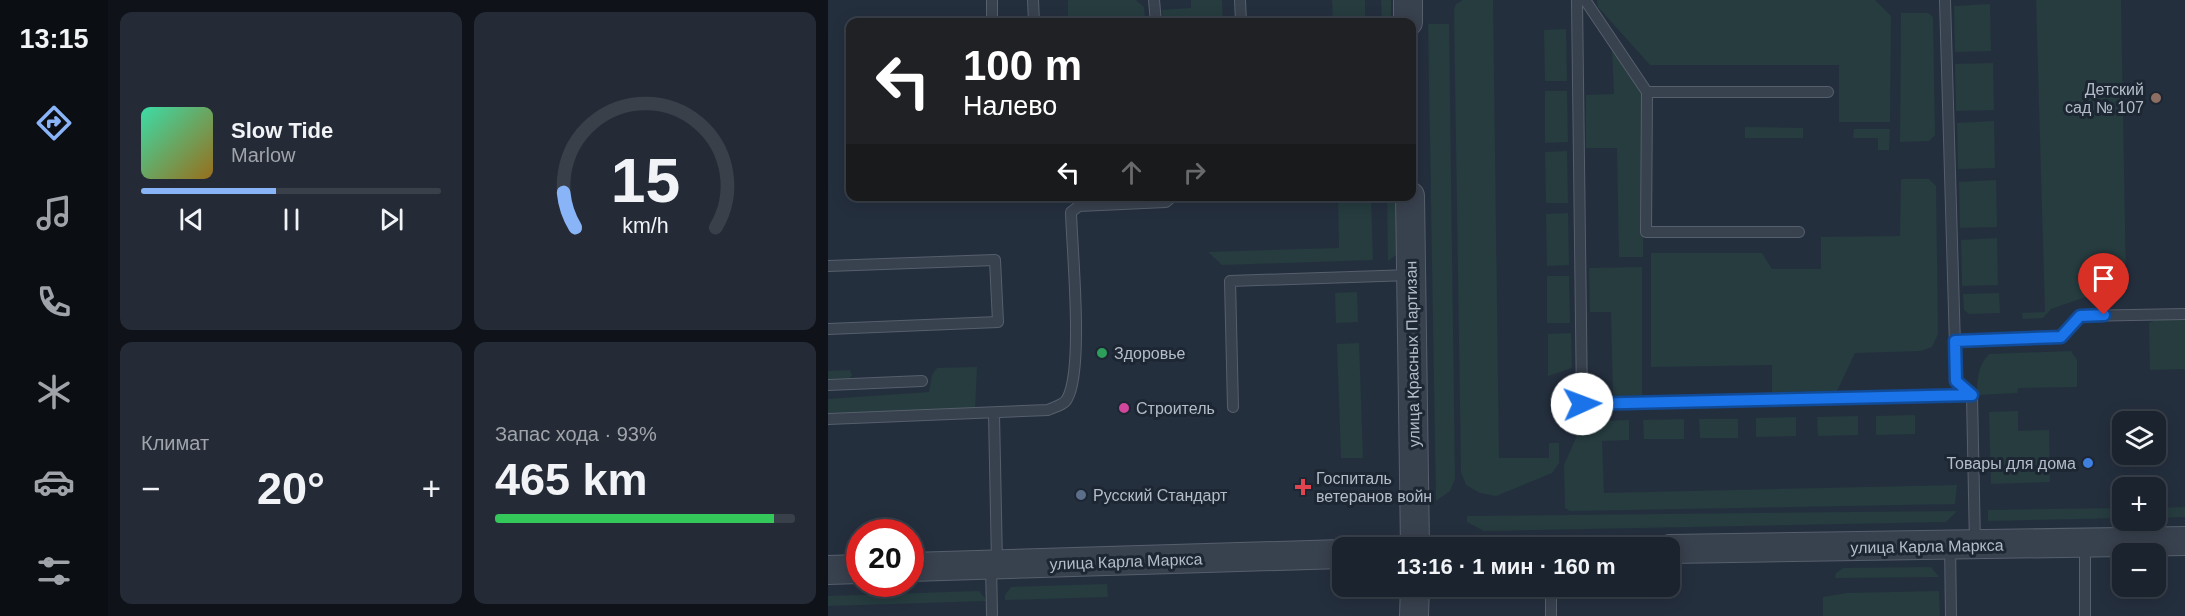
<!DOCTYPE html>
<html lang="ru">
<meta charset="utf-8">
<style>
body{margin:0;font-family:Arial,sans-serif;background:#242b36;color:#f1f3f6;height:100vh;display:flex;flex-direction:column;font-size:22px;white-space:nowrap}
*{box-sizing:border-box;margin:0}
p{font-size:20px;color:#a0a4aa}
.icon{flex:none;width:33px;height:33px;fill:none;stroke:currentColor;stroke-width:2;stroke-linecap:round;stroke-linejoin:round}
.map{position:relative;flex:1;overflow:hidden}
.sheet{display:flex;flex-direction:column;gap:12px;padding:12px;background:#0f1319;width:720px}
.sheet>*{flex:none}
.top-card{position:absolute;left:18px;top:18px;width:570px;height:183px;border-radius:12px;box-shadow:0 3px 15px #0003,0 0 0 2px #39404a;background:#202124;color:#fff;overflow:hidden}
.fabs{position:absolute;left:1284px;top:411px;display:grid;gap:12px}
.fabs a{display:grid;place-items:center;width:54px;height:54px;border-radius:12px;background:#1b232e;box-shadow:0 3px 15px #0003,0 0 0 2px #39404a;font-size:30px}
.speed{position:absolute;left:18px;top:519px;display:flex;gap:12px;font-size:30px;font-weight:700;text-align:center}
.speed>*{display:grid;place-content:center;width:78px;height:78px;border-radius:50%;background:#1b232e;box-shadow:0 3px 15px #0003,0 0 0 2px #39404a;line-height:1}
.speed .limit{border:9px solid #d22;background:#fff;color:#111}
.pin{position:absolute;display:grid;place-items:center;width:51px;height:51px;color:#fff;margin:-62px -26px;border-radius:50% 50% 50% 0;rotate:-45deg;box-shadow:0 0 6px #0007}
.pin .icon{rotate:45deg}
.me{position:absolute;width:66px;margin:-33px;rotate:88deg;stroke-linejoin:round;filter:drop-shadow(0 0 4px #0008)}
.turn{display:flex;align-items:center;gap:21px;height:126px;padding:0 18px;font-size:27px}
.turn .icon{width:78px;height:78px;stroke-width:2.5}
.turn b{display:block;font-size:42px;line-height:51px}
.lanes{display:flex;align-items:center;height:57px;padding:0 18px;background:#0003;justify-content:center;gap:30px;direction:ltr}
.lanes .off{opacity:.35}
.big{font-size:45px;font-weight:700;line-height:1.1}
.sheet .widget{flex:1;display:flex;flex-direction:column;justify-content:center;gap:9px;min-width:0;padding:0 21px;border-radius:12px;background:#242b36}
.sheet .dial{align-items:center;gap:0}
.dial svg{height:156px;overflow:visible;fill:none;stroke:#39404a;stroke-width:7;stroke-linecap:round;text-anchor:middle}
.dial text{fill:#f1f3f6;stroke:none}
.song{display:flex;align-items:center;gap:18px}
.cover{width:72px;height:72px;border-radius:9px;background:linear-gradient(135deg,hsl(160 70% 55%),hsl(40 70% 35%))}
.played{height:6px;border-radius:3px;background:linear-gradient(90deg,#8ab4f8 45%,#39404a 45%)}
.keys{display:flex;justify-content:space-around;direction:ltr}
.heat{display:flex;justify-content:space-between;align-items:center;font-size:33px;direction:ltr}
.charge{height:9px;border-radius:4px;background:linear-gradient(90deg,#34c759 93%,#39404a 0)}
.sheet .tiles{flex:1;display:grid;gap:12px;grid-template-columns:repeat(2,1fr)}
.trip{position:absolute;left:504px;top:537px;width:348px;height:60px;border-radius:12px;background:#1b232e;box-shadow:0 3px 15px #0003,0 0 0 2px #39404a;font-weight:700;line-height:60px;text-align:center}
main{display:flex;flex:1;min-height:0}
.tab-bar{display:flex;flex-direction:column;width:108px;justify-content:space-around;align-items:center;background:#0b0e12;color:#a0a4aa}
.tab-bar .icon{width:42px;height:42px}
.tab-bar .on{color:#8ab4f8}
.tab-bar b{font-size:27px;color:#f1f3f6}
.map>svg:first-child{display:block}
.green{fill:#263c3f}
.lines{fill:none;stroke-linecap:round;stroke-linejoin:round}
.service-casing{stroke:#565f6c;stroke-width:12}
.tertiary-casing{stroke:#565f6c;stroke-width:30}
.service{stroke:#38414e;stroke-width:10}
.tertiary{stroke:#38414e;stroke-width:28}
.route-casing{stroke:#114b97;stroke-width:15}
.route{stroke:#1a73e8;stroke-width:10}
.education-dot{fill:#8d6e63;stroke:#1d2633;stroke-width:2}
.leisure-dot{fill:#2e9e5b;stroke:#1d2633;stroke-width:2}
.hotel-dot{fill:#d1479c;stroke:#1d2633;stroke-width:2}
.shop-dot{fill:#3f7fe0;stroke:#1d2633;stroke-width:2}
.health-dot{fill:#e0444e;stroke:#1d2633;stroke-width:2}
.service-dot{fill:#5c6f8a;stroke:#1d2633;stroke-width:2}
.labels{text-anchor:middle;stroke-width:6;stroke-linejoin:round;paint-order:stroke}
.poi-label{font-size:16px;fill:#b4bcc9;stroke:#1d2633;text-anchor:start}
.street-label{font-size:16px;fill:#b4bcc9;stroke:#1d2633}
</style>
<main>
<nav class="tab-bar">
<b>13:15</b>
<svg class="icon on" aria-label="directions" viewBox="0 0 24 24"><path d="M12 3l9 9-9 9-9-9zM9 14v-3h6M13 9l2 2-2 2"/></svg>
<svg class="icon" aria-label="music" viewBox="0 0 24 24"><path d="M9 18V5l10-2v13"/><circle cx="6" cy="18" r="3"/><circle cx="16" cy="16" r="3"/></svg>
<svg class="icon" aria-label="phone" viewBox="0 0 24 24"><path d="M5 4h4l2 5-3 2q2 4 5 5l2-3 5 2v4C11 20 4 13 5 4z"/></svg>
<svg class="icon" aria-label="climate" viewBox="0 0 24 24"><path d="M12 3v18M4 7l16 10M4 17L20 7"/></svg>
<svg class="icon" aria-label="car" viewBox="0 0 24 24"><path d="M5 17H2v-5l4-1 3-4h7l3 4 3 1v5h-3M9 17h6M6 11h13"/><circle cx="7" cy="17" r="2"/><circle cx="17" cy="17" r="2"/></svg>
<svg class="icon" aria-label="filters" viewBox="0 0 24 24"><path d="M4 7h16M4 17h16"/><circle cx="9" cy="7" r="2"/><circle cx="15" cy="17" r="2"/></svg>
</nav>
<section class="sheet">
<div class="tiles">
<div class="widget">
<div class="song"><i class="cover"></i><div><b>Slow Tide</b><p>Marlow</p></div></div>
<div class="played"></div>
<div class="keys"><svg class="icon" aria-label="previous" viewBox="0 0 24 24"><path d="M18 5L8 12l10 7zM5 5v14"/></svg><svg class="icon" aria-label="pause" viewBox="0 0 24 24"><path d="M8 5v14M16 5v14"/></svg><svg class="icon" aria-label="next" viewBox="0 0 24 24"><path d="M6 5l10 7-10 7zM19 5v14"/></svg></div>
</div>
<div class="widget dial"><svg viewBox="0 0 100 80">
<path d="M14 69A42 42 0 1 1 86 69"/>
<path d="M14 69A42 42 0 0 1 8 51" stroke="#8ab4f8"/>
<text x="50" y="56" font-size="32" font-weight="700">15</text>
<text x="50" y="72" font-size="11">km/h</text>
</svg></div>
<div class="widget"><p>Климат</p>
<div class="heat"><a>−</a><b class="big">20°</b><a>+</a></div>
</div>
<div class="widget"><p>Запас хода · 93%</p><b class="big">465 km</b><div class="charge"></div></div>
</div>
</section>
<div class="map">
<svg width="1357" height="616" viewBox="0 0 1357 616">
<rect width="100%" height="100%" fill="#242f3e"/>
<!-- green -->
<path class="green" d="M240 0H308L316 7 317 22H240Z
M363 0H394L395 22H335L334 10 363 8Z
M504 0H537V22H505Z
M553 0H563V22H554Z
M635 0H665L671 458H721V443H731V463L724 473 668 496 652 493 638 485 633 472 626 10 628 4Z
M769 0H1047L1063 16 1062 122H1011V65H822L770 7Z
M1208 0H1293L1298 283 1223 309 1215 318 1195 319 1194 313 1217 312Z
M1162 4 1163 51 1127 52 1126 6Z
M1073 13H1100L1105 17 1107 135 1101 141 1072 142Z
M600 24H621L627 479 622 491 608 501Z
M738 29 739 81H717L716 30Z
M784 50 815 94V257H791L789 148H758V95L786 94Z
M1165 63 1166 110 1128 111 1127 64Z
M717 91H739L740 142 717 143Z
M1166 121 1167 168 1130 169 1129 123Z
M917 127 975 128V138H917Z
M1026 129H1062L1061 150H1050V138H1025Z
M739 151 740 203H718L717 152Z
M1073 179H1101L1108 186 1110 334 1104 347 1092 351 1027 353 1009 391 944 392V365L823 367V253H934L944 269H993V237L1072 236Z
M1168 180 1169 227 1132 228 1131 182Z
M510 197H543L545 260 394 265 380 252 511 248Z
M559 197H567L568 255 560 261Z
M740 213 741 265 719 266 718 214Z
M1169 238 1170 285 1134 286 1133 240Z
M814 267V395L785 396 783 312H762L761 268Z
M719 276H741L742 323H719Z
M529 292 530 322 508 323 507 293Z
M1171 293 1172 313 1141 314 1136 310 1135 294Z
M1328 319H1357V369L1322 370 1321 323Z
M743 333 744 368 720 376V334Z
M531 343 535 458H513L509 344Z
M1243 351 1249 360V387L1190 388 1189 393 1149 395C1149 380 1150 365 1161 354Z
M149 367 147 410 0 414V399L101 392 104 375 109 368Z
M22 370 24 375 22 378 0 379V371Z
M1190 411V431L1221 430 1222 482 1163 484 1161 412Z
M1087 415V434L1048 435V416Z
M1030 416V435L990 436 989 417Z
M968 417V436L928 437V418Z
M856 419V439H816L815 420Z
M871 419H910V438H872Z
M801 420V440L774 441 776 493 1129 485 1127 504 742 511 737 508 736 465 755 422Z
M1357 507V517L1328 518V508Z
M1294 508V518L1160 521V510Z
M1129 511 1118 522 656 531 639 522V516Z
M1103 567 1111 577 1007 578 1008 573 1015 568Z
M279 584 280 597 177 600V595L183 587Z
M151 591 159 601 0 606V596Z
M1111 591 1112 616H995V597L1019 593Z"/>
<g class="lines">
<!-- service casing -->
<g class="service-casing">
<path id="service" d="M164 0V22
M205 0 206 22
M326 0 328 22
M412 0 413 22
M749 0 754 404 1144 395
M757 0 819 92
M1117 0 1128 381 1144 395 1147 545
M971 232H818L819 92H1000
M0 266 167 260 170 322 0 329
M1127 341 1233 337 1252 316 1357 314
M0 385 94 381
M405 407 402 281 583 275
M166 414 169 563
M0 419 220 410C226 407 236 405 239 399 256 370 244 251 243 212L251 206 338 202 345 196
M1257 544V616
M1122 545 1123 616
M163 566 164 614
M723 586V616"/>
</g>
<!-- tertiary casing -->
<g class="tertiary-casing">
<path id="tertiary" d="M580 0V22
M582 196 587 548
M842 549 1357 541
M82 567 514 554
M0 570 32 569
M586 616 587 586"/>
</g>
<!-- service -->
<use href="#service" class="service"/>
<!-- tertiary -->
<use href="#tertiary" class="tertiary"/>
</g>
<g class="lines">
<!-- route casing -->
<g class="route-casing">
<path id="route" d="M754 404 1144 395 1128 381 1127 341 1233 337 1252 316 1276 315"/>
</g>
<!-- route -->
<use href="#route" class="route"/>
</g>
<!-- markers -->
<circle class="education-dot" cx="1328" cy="98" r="6"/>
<circle class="leisure-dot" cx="274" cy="353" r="6"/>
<circle class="hotel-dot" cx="296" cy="408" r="6"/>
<circle class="shop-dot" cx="1260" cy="463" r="6"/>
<path class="health-dot" d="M472 478h6v6h6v6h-6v6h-6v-6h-6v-6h6z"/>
<circle class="service-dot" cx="253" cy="495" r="6"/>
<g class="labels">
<!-- poi labels -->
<g class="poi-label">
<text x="1316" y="95" text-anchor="end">Детский<tspan x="1316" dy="18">сад № 107</tspan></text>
<text x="286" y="359">Здоровье</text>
<text x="308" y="414">Строитель</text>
<text x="1248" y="469" text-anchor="end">Товары для дома</text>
<text x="488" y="484">Госпиталь<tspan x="488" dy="18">ветеранов войн</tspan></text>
<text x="265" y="501">Русский Стандарт</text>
</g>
<!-- street labels -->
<g class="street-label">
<text transform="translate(584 354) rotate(-91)" y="6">улица Красных Партизан</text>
<text transform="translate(1099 546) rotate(-1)" y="6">улица Карла Маркса</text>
<text transform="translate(298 561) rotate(-2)" y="6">улица Карла Маркса</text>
</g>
</g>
</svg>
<div class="fabs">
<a><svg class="icon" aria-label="layers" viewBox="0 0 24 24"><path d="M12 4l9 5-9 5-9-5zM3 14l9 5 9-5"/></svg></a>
<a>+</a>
<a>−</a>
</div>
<div class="speed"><div class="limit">20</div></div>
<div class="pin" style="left:1276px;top:315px;background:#d93025"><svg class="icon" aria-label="arrive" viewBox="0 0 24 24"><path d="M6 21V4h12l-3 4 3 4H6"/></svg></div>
<svg class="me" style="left:754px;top:404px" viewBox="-20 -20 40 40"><circle r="19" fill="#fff"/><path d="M0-13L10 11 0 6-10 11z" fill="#1a73e8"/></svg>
<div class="trip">13:16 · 1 мин · 160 m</div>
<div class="top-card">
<div class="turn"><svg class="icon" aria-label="left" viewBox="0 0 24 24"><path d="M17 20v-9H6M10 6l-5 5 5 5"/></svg><div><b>100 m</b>Налево</div></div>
<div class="lanes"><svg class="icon" aria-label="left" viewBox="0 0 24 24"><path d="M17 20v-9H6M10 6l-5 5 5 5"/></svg><svg class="icon off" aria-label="ahead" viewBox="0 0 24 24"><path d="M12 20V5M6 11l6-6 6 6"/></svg><svg class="icon off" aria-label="right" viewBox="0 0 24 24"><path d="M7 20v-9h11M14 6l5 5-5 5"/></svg></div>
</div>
</div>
</main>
